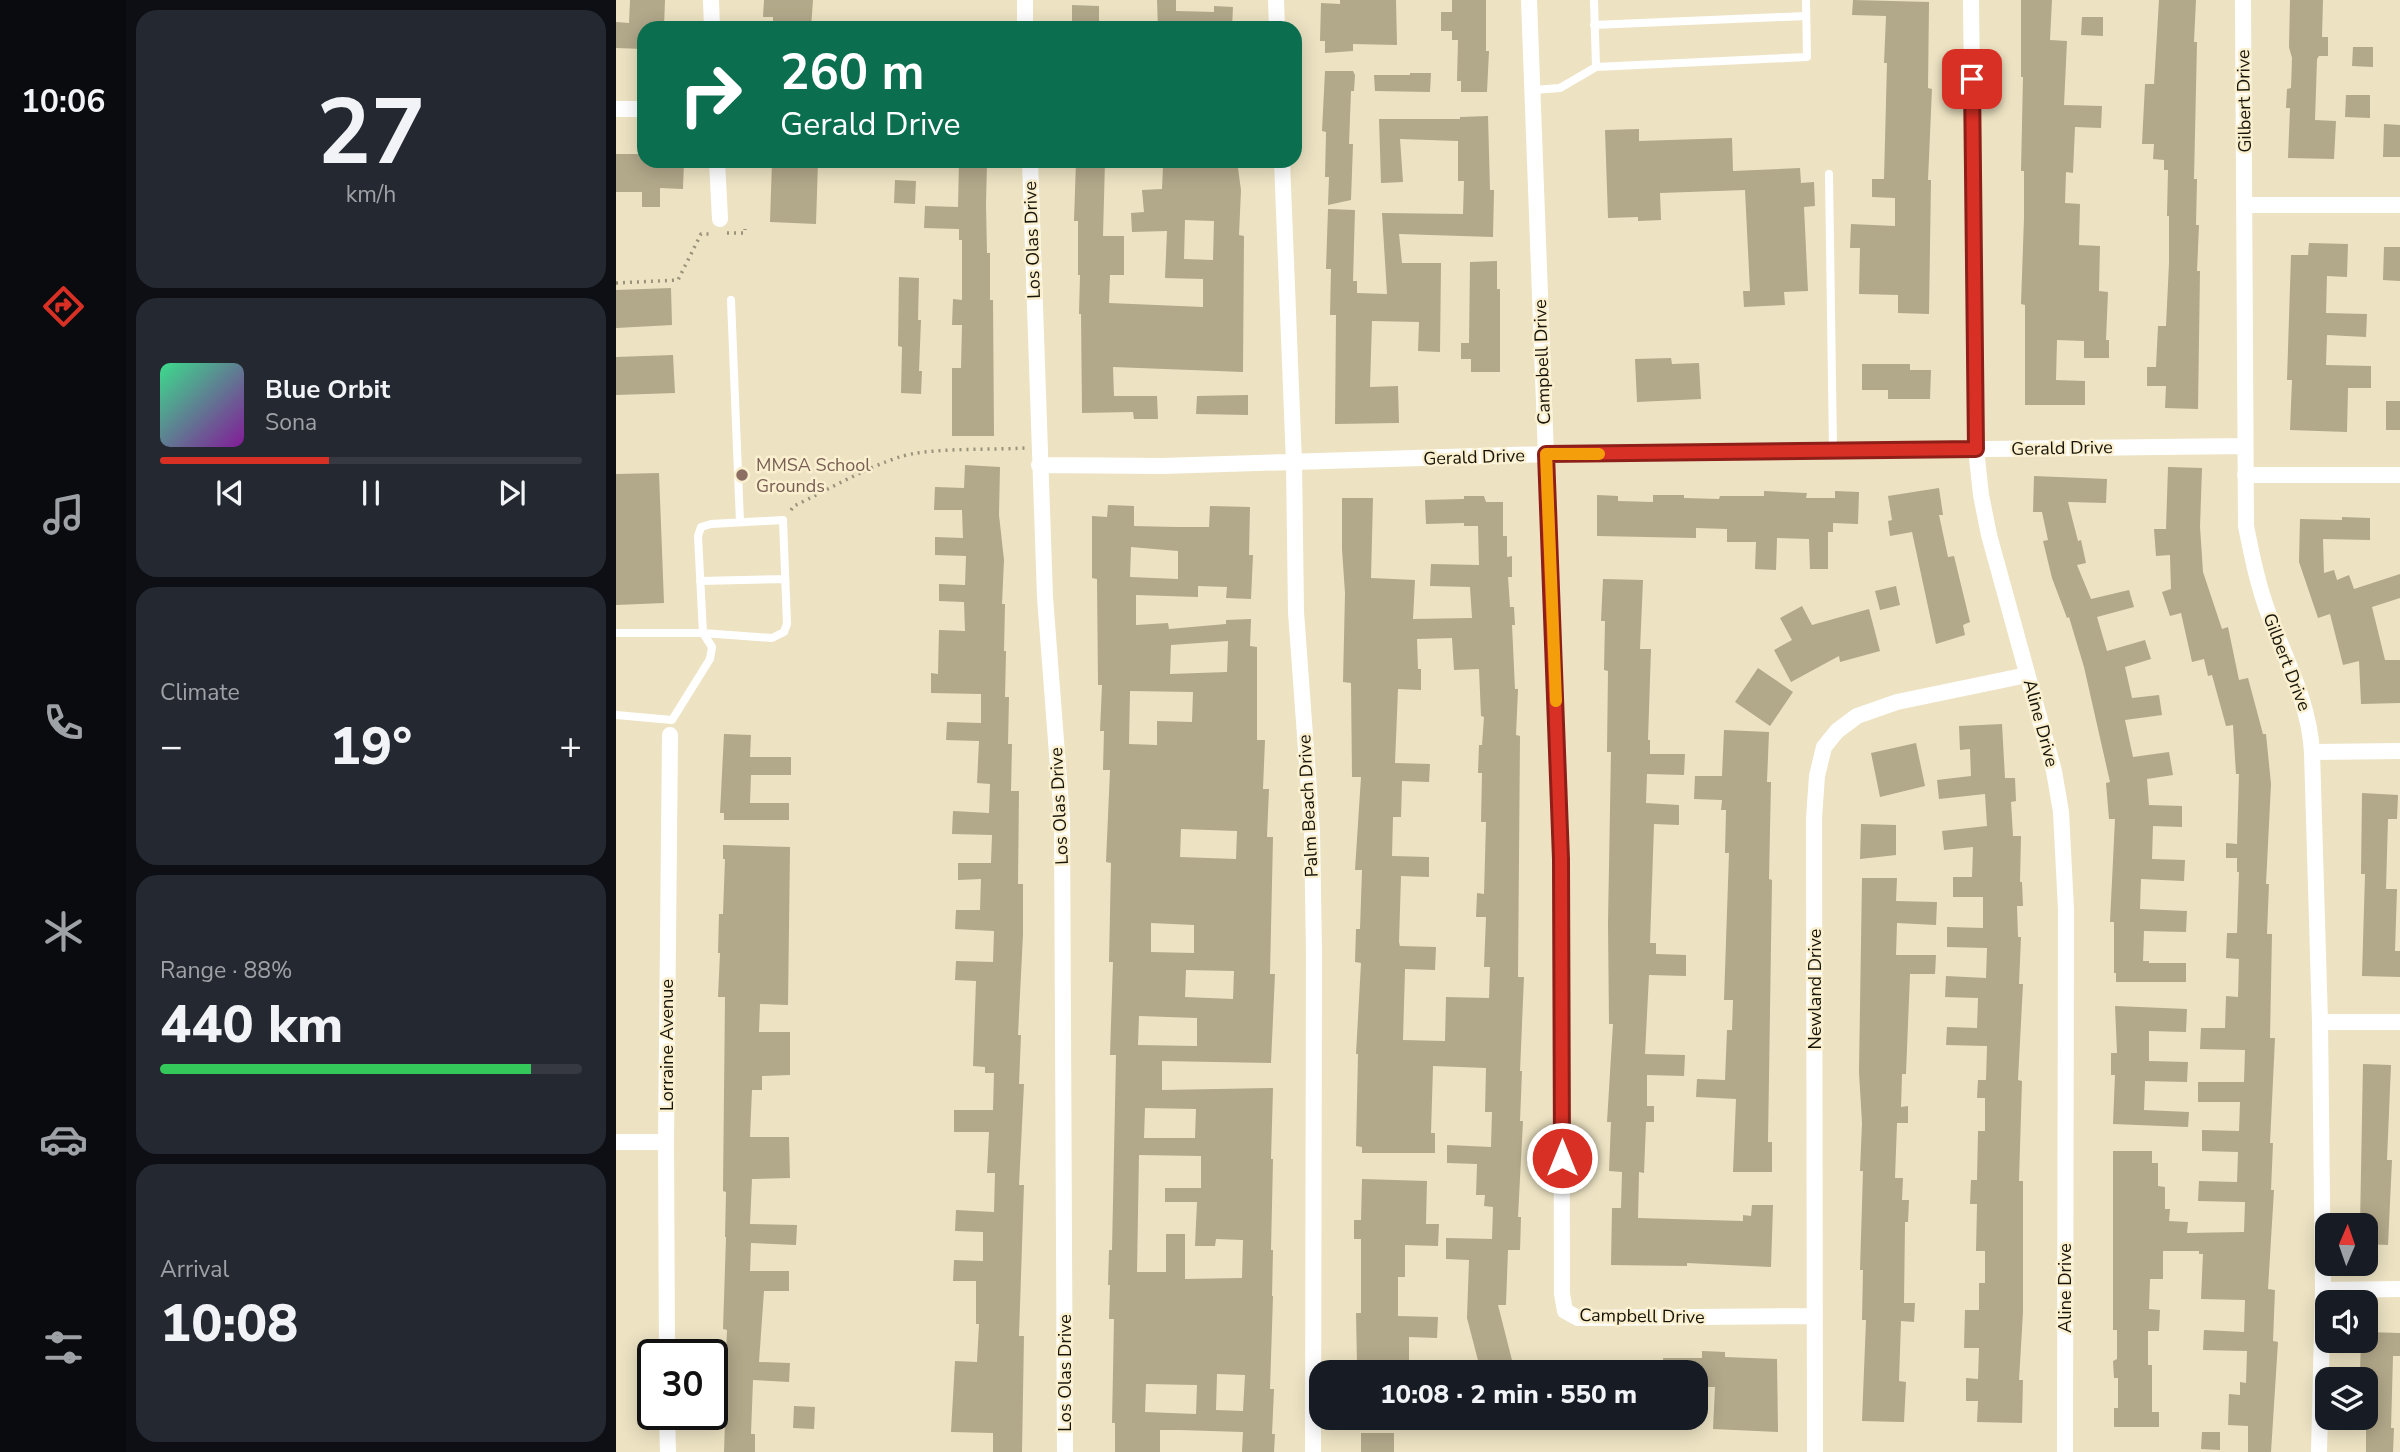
<!DOCTYPE html>
<meta charset="utf-8">
<style>
body{margin:0;font-family:"Nunito Sans",sans-serif;background:#242831;color:#f1f3f6;height:100vh;display:flex;flex-direction:column;font-size:26px;white-space:nowrap}
*{box-sizing:border-box;margin:0}
p{font-size:23px;color:#9ea1a6}
.icon{flex:none;width:38px;height:38px;fill:none;stroke:currentColor;stroke-width:2;stroke-linecap:round;stroke-linejoin:round}
.map{position:relative;flex:1;overflow:hidden}
.side{display:flex;flex-direction:column;gap:10px;padding:10px;background:#0d0f14;width:490px}
.side>*{flex:none}
.guide{position:absolute;left:21px;top:21px;width:665px;height:147px;border-radius:21px;box-shadow:0 4px 18px #0003;background:#0b6e4f;color:#fff;overflow:hidden}
.needle{width:46px;rotate:2deg}
.controls{position:absolute;left:1699px;top:1213px;display:grid;gap:14px}
.controls a{display:grid;place-items:center;width:63px;height:63px;border-radius:14px;background:#171b24;box-shadow:0 4px 18px #0003;font-size:35px}
.speed{position:absolute;left:21px;top:1339px;display:flex;gap:14px;font-size:35px;font-weight:700;text-align:center}
.speed>*{display:grid;place-content:center;width:91px;height:91px;border-radius:50%;background:#171b24;box-shadow:0 4px 18px #0003;line-height:1}
.speed .limit{border:4px solid #111;border-radius:10px;background:#fff;color:#111}
.pin{position:absolute;display:grid;place-items:center;width:60px;height:60px;color:#fff;margin:-30px;border-radius:14px;box-shadow:0 4px 10px #0006}
.me{position:absolute;width:77px;margin:-38px;rotate:0deg;stroke-linejoin:round;filter:drop-shadow(0 0 5px #0008)}
.turn{display:flex;align-items:center;gap:24px;height:147px;padding:0 28px;font-size:32px}
.turn .icon{width:91px;height:91px;stroke-width:2.5}
.turn b{display:block;font-size:49px;line-height:60px}
.big{font-size:52px;font-weight:800;line-height:1.1}
.side .card{flex:1;display:flex;flex-direction:column;justify-content:center;gap:10px;min-width:0;padding:0 24px;border-radius:21px;background:#242831}
.side .dial{align-items:center;gap:0}
.dial b{font-size:91px;line-height:1}
.song{display:flex;align-items:center;gap:21px}
.cover{width:84px;height:84px;border-radius:10px;background:linear-gradient(135deg,hsl(150 70% 55%),hsl(290 70% 35%))}
.played{height:7px;border-radius:4px;background:linear-gradient(90deg,#d93025 40%,#363941 40%)}
.keys{display:flex;justify-content:space-around;direction:ltr}
.heat{display:flex;justify-content:space-between;align-items:center;font-size:38px;direction:ltr}
.charge{height:10px;border-radius:5px;background:linear-gradient(90deg,#34c759 88%,#363941 0)}
.trip{position:absolute;left:693px;top:1360px;width:399px;height:70px;border-radius:21px;background:#171b24;box-shadow:0 4px 18px #0003;font-weight:800;line-height:70px;text-align:center}
main{display:flex;flex:1;min-height:0}
.menu{display:flex;flex-direction:column;width:126px;justify-content:space-around;align-items:center;background:#090b0e;color:#9ea1a6}
.menu .icon{width:49px;height:49px}
.menu .selected{color:#d93025}
.menu b{font-size:32px;color:#f1f3f6}
.map>svg:first-child{display:block}
.building{fill:#b2a88a;fill-rule:evenodd}
.lines{fill:none;stroke-linecap:round;stroke-linejoin:round}
.path{stroke:#99927a;stroke-width:3.5;stroke-dasharray:2 5;stroke-linecap:butt}
.service{stroke:#fff;stroke-width:8}
.minor{stroke:#fff;stroke-width:16}
.route-casing{stroke:#8d1f18;stroke-width:18}
.route{stroke:#d93025;stroke-width:12}
.slow{stroke:#f59e0b;stroke-width:12}
.education-dot{fill:#8d6e63;stroke:#faf0d0;stroke-width:2.5}
.labels{text-anchor:middle;stroke-width:5;stroke-linejoin:round;paint-order:stroke}
.street-label{font-size:18px;fill:#171409;stroke:#faf0d0}
.education-label{font-size:18px;fill:#785e54;stroke:#faf0d0;text-anchor:start}
</style>
<main>
<nav class="menu">
<b>10:06</b>
<svg class="icon selected" aria-label="directions" viewBox="0 0 24 24"><path d="M12 3l9 9-9 9-9-9zM9 14v-3h6M13 9l2 2-2 2"/></svg>
<svg class="icon" aria-label="music" viewBox="0 0 24 24"><path d="M9 18V5l10-2v13"/><circle cx="6" cy="18" r="3"/><circle cx="16" cy="16" r="3"/></svg>
<svg class="icon" aria-label="phone" viewBox="0 0 24 24"><path d="M5 4h4l2 5-3 2q2 4 5 5l2-3 5 2v4C11 20 4 13 5 4z"/></svg>
<svg class="icon" aria-label="climate" viewBox="0 0 24 24"><path d="M12 3v18M4 7l16 10M4 17L20 7"/></svg>
<svg class="icon" aria-label="car" viewBox="0 0 24 24"><path d="M5 17H2v-5l4-1 3-4h7l3 4 3 1v5h-3M9 17h6M6 11h13"/><circle cx="7" cy="17" r="2"/><circle cx="17" cy="17" r="2"/></svg>
<svg class="icon" aria-label="filters" viewBox="0 0 24 24"><path d="M4 7h16M4 17h16"/><circle cx="9" cy="7" r="2"/><circle cx="15" cy="17" r="2"/></svg>
</nav>
<section class="side">
<div class="card dial"><b>27</b><p>km/h</p></div>
<div class="card">
<div class="song"><i class="cover"></i><div><b>Blue Orbit</b><p>Sona</p></div></div>
<div class="played"></div>
<div class="keys"><svg class="icon" aria-label="previous" viewBox="0 0 24 24"><path d="M18 5L8 12l10 7zM5 5v14"/></svg><svg class="icon" aria-label="pause" viewBox="0 0 24 24"><path d="M8 5v14M16 5v14"/></svg><svg class="icon" aria-label="next" viewBox="0 0 24 24"><path d="M6 5l10 7-10 7zM19 5v14"/></svg></div>
</div>
<div class="card"><p>Climate</p>
<div class="heat"><a>−</a><b class="big">19°</b><a>+</a></div>
</div>
<div class="card"><p>Range · 88%</p><b class="big">440 km</b><div class="charge"></div></div>
<div class="card"><p>Arrival</p><b class="big">10:08</b></div>
</section>
<div class="map">
<svg width="1784" height="1452" viewBox="0 0 1784 1452">
<rect width="100%" height="100%" fill="#ede3c3"/>
<!-- building -->
<path class="building" d="M14 0H49L48 28H28V49L0 48V22L13 23Z
M148 0H197L195 28H157V17H147Z
M541 0H560V11L598 12V6L617 7 616 28H542Z
M724 0H780L781 45 737 44V51L709 53V41H704L705 3 724 4Z
M836 0H870V51H873L871 92H845V81H841L842 40H836V31H825V12H836Z
M1237 0 1313 2 1312 88 1316 89 1312 180H1315L1313 314 1282 313V295L1243 294 1244 248H1234L1235 224 1279 226V198L1256 197V179H1268L1271 63H1268L1270 16 1236 15Z
M1405 0H1436L1434 40 1451 41 1448 105 1486 106 1485 128 1459 127 1457 173 1450 172 1449 203 1464 204 1463 245 1484 246 1483 291 1492 292 1490 340H1493V358H1468V341L1441 340 1440 380 1469 381V405H1409V305L1405 304 1408 218V171H1405L1407 77H1405Z
M1543 0H1580L1578 42H1581L1578 179H1581L1580 225H1583L1581 271H1584L1582 409 1549 408 1550 386H1531V367H1540L1542 326H1550L1553 263V216H1551L1552 170H1548V160L1537 159 1538 144H1526L1529 84H1538Z
M1674 0H1707L1706 37H1712V56H1703L1701 59 1699 120 1720 121 1718 159 1672 158 1674 108H1670L1671 89 1675 88 1676 58 1673 47Z
M456 5 483 6V28H456Z
M1466 17H1487V36L1465 35Z
M1737 47H1757V67L1736 66Z
M709 71H737L739 75 738 91H735L733 144H737L735 200 712 205 713 177H709L710 132 706 131Z
M794 73H815L814 92 759 91 758 75H794Z
M1730 95H1754V118L1729 117Z
M872 116 874 190H878L877 237 783 234 786 263H825L824 352 802 351 803 322 756 321 754 387 782 386 783 423 719 424 720 315H714L715 269H710L712 209 739 210 737 281H741V293L771 294 766 213 847 214 848 181H842V141L784 139 787 182 765 183 763 119H844V117Z
M1768 124 1784 125V157H1767Z
M1023 129V141L1116 138 1117 171 1184 168 1185 183 1198 182 1199 206 1188 207 1192 291 1168 292 1169 305 1128 307 1127 291H1134L1129 190 1044 193 1045 220 1022 221V217L992 218 989 130Z
M0 154H28V161H68L67 189 44 188V207H26V192H0Z
M156 161H202L200 224 154 222Z
M343 161H371L370 205 371 253H374V300H377L378 436H336V368H345L346 325H336L337 299 346 300V240H343V229L308 228 309 206 342 207Z
M460 161H489L487 236H508V275H494L493 303 587 307V279L549 278 551 231 516 232 515 213 528 212 526 190 546 189 547 166 581 167V161H621L625 190 623 235 628 236 627 372 497 367 498 396H541L542 419H518L517 412 466 413 465 314H463L464 275H462V221H458ZM569 220 598 221 597 260 568 259Z
M279 180 300 181 299 204 278 203Z
M1693 243 1732 244 1731 277 1711 276 1710 313 1751 314 1750 337 1711 335 1710 365 1755 366V388H1732L1731 432 1674 430 1676 380H1671L1675 255H1692Z
M1768 247H1784V281L1767 280Z
M881 261V289H884V372H855V359H845V343H853L854 262Z
M283 277 303 278 302 320H305L303 371H306L305 394 285 393 286 347 282 346Z
M55 288 56 325 0 328V290Z
M57 355 59 393 0 395V357Z
M1055 358 1056 364 1083 363 1085 399 1021 402 1019 359Z
M1246 364H1294V370H1315L1314 399H1272V390H1246Z
M632 395V415L580 414 581 396Z
M1770 401H1784V430H1770Z
M349 465 384 467 383 515 388 560 386 604H389L388 651H390L389 697H393L392 744H396L395 791H403L402 884H407V934L402 1035H405L403 1084H408L403 1185H408L403 1336H408L406 1452H377V1433L335 1432 339 1361 361 1362 363 1324H360V1281H337L338 1260 367 1261V1232L339 1231 340 1210 378 1212 379 1173H371L373 1132H338V1110H377L378 1073H369V1067L357 1066 360 981 339 980 340 961 377 962 378 931 339 929 340 910H364L365 879 342 880V863H375L376 835 336 834 337 811 373 813 374 784 361 783 363 741 330 740 331 722 365 723V694L315 693V673L322 674 323 630 349 631 348 602 323 601V584L349 585 350 556 319 555V537L347 538 346 510H318L319 487 348 488Z
M1552 467 1586 468 1584 527 1587 572 1606 629 1612 627 1623 680 1632 678 1647 734H1650L1655 784 1650 884H1653L1651 934H1656L1654 1038H1659L1654 1143H1657L1655 1190H1658L1652 1289 1659 1290 1657 1341 1662 1342 1655 1452H1632V1426L1612 1425 1613 1394 1624 1395V1382L1630 1383 1631 1351 1587 1350 1588 1330 1628 1332 1629 1300 1585 1299 1587 1254H1583V1251H1547V1279H1534L1533 1309 1544 1310 1543 1331H1532V1365H1536V1412H1543V1427H1498V1408H1502V1378H1498L1497 1361 1501 1359V1330H1497V1151H1536V1163H1542V1186L1549 1187V1209H1554L1553 1221 1572 1222 1571 1233 1628 1232 1629 1202 1582 1201 1583 1181 1621 1182 1622 1152 1586 1151V1130L1623 1131 1624 1102H1582V1082H1628L1629 1050 1584 1049 1585 1028H1609L1610 996 1622 997 1623 959 1610 958 1611 933H1621L1623 872H1621V858H1610V843L1621 844 1623 774H1620L1617 725 1610 726 1596 675 1592 676 1588 659 1576 662 1565 613 1554 616 1546 592 1555 589 1554 555 1540 556 1538 529H1550Z
M43 473 48 603 0 605V474Z
M1418 476 1491 479 1490 503 1452 502 1462 541 1465 540 1470 563 1461 565 1475 599 1513 590 1518 607 1481 617 1491 651 1529 640 1535 659 1509 667 1516 698 1543 695 1546 715 1509 720 1517 757 1553 752 1557 775 1531 779 1533 805 1566 806V827L1537 826 1536 859 1569 860 1568 881 1525 879 1524 909 1571 911 1570 932 1528 931 1527 961H1533V963H1570V982H1500V973H1498V922H1494L1499 819H1493L1490 783 1494 782 1468 667 1453 617 1451 618 1436 578 1427 541 1432 540 1426 512H1417Z
M1323 488 1327 515H1323L1332 557 1338 556 1354 622 1347 625 1349 635 1320 644 1296 532 1274 536 1272 521 1276 520 1272 496Z
M1148 491 1191 493 1190 498H1219V491L1243 492 1242 524 1217 523V532H1212V569H1194L1193 539 1161 538 1160 570 1139 569 1140 542H1111V529L1080 528V538L981 536V495L1002 496V501L1037 502V495H1068V498L1103 499 1104 496H1148Z
M848 496H868L870 502H887V536H891V557L896 556V577H892L894 607H898L899 625H896L899 689H902L900 735 904 736 902 977H908L904 1071H906L904 1121H907L902 1217H905L904 1250H892L890 1305H882L899 1372H865L851 1318 853 1260 830 1259V1238L876 1239 877 1207 868 1206 869 1195H860L861 1164 831 1163V1145L875 1147 876 1112H869L870 1068 817 1066 815 1133H819V1153H746V1147L740 1146 742 1054H740L745 963 739 962 740 929H744L746 870H739L745 777H736L735 683 727 682 729 593 726 549V498H757L755 578 799 580 797 619 856 618 854 587 814 586 815 564 863 565 862 526H848V523L810 524 809 500 848 499ZM836 638 838 670 863 669 865 716 868 717 866 745H863L862 773H866L865 822H870L868 894 861 893 860 917H870L868 967H874L873 998 830 997 829 1041 787 1040 789 969 819 970 820 947 784 946 783 942 785 876 813 877V857L776 856 777 817H785L786 781 813 782 814 764 779 763 782 689 805 690V669H802L801 639Z
M492 505 518 506V526L560 527H593L594 506 634 507 633 555H637L635 599 610 598 611 587 582 586V597L520 595V625L552 623 553 629 610 624V620L635 619 634 646 641 647V740H649L647 789H653L651 837H657L654 974H659L655 1063 546 1061V1090L657 1088 655 1159H657L655 1250H657L656 1296H657L654 1389H658L656 1434H659L658 1452H626L627 1432 563 1430H544V1452H499V1423H496L498 1319H493L494 1285H492L493 1250H496L500 1055H494L497 962H493L495 863 490 862 494 770H487L488 731H484L486 685H482L481 579 476 578V516L491 517ZM515 547 562 551V579L514 577ZM612 641 611 672 554 674 555 645ZM514 691 577 692 576 722 541 721V745L513 744ZM565 829 621 831 620 859 564 857ZM535 923 578 925V953L535 952ZM570 970 618 971 617 999 569 997ZM523 1016 581 1018V1046L522 1045ZM529 1108 580 1109 579 1138H528ZM523 1155 585 1156V1188H549V1202H581L579 1246H599L600 1239 627 1240 626 1278 569 1279V1234H550V1272H521ZM601 1374 629 1375 627 1411 600 1410ZM530 1384 581 1385 580 1414 529 1412Z
M1726 517 1754 518V540L1707 539 1708 573 1718 570 1721 580 1733 575 1738 589 1784 574V598L1756 607 1769 660H1784V703L1745 704 1743 661 1727 665 1714 614 1702 618 1683 562 1684 519 1726 520Z
M987 579 1027 580 1024 649H1035L1032 740H1034V754H1069L1068 775 1031 774 1030 803 1063 805V825L1038 824 1034 943H1040V954L1070 955V976L1033 975 1029 1054 1069 1055 1068 1076 1031 1075V1106H1038V1122H1030L1028 1173 1023 1172 1022 1218 1127 1221V1215L1135 1216 1136 1205H1157L1155 1267 1071 1263V1266L995 1265 996 1208H1005L1006 1172 993 1171 995 1122H991L997 1024H993L992 923 995 752H991L992 671 988 670 989 621H985Z
M1280 586 1284 605 1264 610 1259 591Z
M1186 606 1196 625 1253 609 1264 651 1224 662 1223 656 1175 682 1158 650 1176 640 1164 618Z
M1142 668 1177 692 1154 726 1119 702Z
M1386 724 1389 778H1399L1400 801 1395 802 1397 836H1405L1404 882H1406L1407 906H1401L1402 937H1405L1403 984H1407L1402 1080 1406 1081 1403 1181H1407V1312L1403 1380H1407L1406 1423 1361 1422 1362 1401H1350V1378L1362 1379 1363 1348H1348L1349 1310H1363V1283H1369V1251H1360L1361 1204H1354L1355 1180H1361L1362 1131H1369V1098H1361L1362 1080H1370L1371 1046 1330 1045 1331 1027 1361 1028 1362 998 1329 997 1330 976 1370 978 1371 948 1331 947V927L1367 928V897H1337V877H1356L1357 847 1328 850 1326 831 1371 826 1369 794 1323 799 1321 780 1355 776 1354 749 1344 750 1343 726Z
M1108 730 1153 732 1151 782H1155L1153 879 1156 880 1152 1142H1156V1172H1117L1120 1099 1080 1097 1081 1079 1109 1080 1111 1030H1116L1117 1000H1108L1113 853H1109L1110 810H1105L1106 800 1078 799 1079 776H1106Z
M108 734 135 735 134 757H175V775H135L134 803H173V820H108V813H104Z
M1300 743 1309 786 1264 797 1255 753Z
M1746 793 1782 795 1781 819H1772L1770 889H1781L1779 951H1784V977L1746 976 1749 874H1745Z
M1245 824 1280 825V855L1244 859Z
M107 845 174 847 172 1005 144 1004 143 1032H174V1075L146 1076V1090H136L134 1137H173L174 1178 136 1179 134 1224 181 1225 180 1245 135 1243 134 1271H173V1291H148L143 1362 174 1363 173 1382 137 1380 135 1434H139V1452H108L109 1422H107L111 1330 107 1329 110 1237H109L110 1192 107 1191 109 997H102L104 953H102L103 914H107L109 859H107Z
M1246 878H1281L1280 901 1321 902 1320 925 1281 923 1280 955H1320L1319 974H1294L1290 1074H1286L1285 1107 1292 1106V1123H1281L1279 1178H1287L1286 1200H1293L1292 1222H1289L1288 1303H1299L1298 1322 1285 1321 1283 1381 1290 1382 1288 1422 1246 1421 1250 1320H1246L1247 1270H1244L1247 1171H1244L1246 1123 1243 1072Z
M1499 1006 1571 1009 1570 1032 1533 1031V1061L1572 1062 1571 1082 1529 1081 1528 1110 1573 1112 1572 1127 1497 1124 1499 1075H1495V1053H1501Z
M1747 1064 1775 1065 1771 1160H1776L1772 1245 1750 1244V1225H1744Z
M746 1179 811 1181 810 1224H823L822 1246 789 1245V1277H782V1316L822 1317 821 1338 793 1337V1372H770V1367L741 1366 740 1313H745V1239H738V1220H745Z
M1750 1332 1784 1333V1356H1777L1775 1428H1778L1777 1452H1750V1379H1746V1371H1744L1745 1340H1750Z
M1086 1351 1109 1352V1357L1161 1359 1162 1432 1097 1429 1099 1387H1080V1372H1048L1047 1358H1086Z
M178 1406 199 1407 198 1429 177 1428Z
M1586 1432H1604V1450L1585 1449Z
M745 1433H778V1452H745Z"/>
<g class="lines">
<!-- path -->
<path class="path" d="M111 233H129V229
M0 283 62 280 85 234H97
M175 510 178 506C210 491 268 457 301 453 337 448 374 450 409 448"/>
<!-- service -->
<path class="service" d="M978 25 1190 16
M980 67 1191 57 1190 0
M917 90 944 88 980 67 978 0
M1213 174 1217 450
M115 300 124 522
M84 581 169 579
M0 633H87L156 638 168 632 171 624 167 520 95 524 85 527 82 536 87 633 96 647 94 659 56 720 0 715"/>
<!-- minor -->
<path class="minor" d="M95 0 96 28
M409 0V28
M660 0 661 28
M913 0 945 859 946 1294 949 1311 962 1318 1199 1316
M1355 0 1360 449 1365 495 1373 535 1438 771 1445 812 1450 909 1449 1452
M1627 0 1630 526C1636 556 1642 586 1653 615 1670 661 1693 702 1696 752L1704 1022 1707 1290 1703 1452
M0 109H28
M101 161 104 219
M414 161 429 597 446 819 449 1452
M666 161 678 463 680 612 696 832 698 953 697 1452
M1630 205H1784
M423 465 546 466 930 454 1628 446
M1629 475H1784
M1696 752 1784 751
M1704 1022H1784
M0 1142H50
M1707 1290 1784 1289
M51 1354 50 1142 54 735
M51 1414 52 1452
M1199 1452 1198 818 1201 776 1208 747 1221 731 1241 716 1281 702 1411 675"/>
</g>
<g class="lines">
<!-- route casing -->
<g class="route-casing">
<path id="route" d="M946 1158 945 859 930 454 1360 449 1356 79"/>
</g>
<!-- route -->
<use href="#route" class="route"/>
<!-- slow -->
<path class="slow" d="M940 701 930 454H983"/>
</g>
<!-- markers -->
<circle class="education-dot" cx="126" cy="475" r="7"/>
<g class="labels">
<!-- street labels -->
<g class="street-label">
<text transform="translate(1628 101) rotate(-91)" y="6">Gilbert Drive</text>
<text transform="translate(416 240) rotate(-92)" y="6">Los Olas Drive</text>
<text transform="translate(926 362) rotate(-92)" y="6">Campbell Drive</text>
<text transform="translate(1446 448) rotate(-1)" y="6">Gerald Drive</text>
<text transform="translate(858 457) rotate(-2)" y="6">Gerald Drive</text>
<text transform="translate(1671 662) rotate(69)" y="6">Gilbert Drive</text>
<text transform="translate(1425 723) rotate(75)" y="6">Aline Drive</text>
<text transform="translate(443 806) rotate(-93)" y="6">Los Olas Drive</text>
<text transform="translate(692 806) rotate(-93)" y="6">Palm Beach Drive</text>
<text transform="translate(1199 989) rotate(-90)" y="6">Newland Drive</text>
<text transform="translate(51 1045) rotate(-90)" y="6">Lorraine Avenue</text>
<text transform="translate(1449 1288) rotate(-90)" y="6">Aline Drive</text>
<text transform="translate(1026 1316) rotate(1)" y="6">Campbell Drive</text>
<text transform="translate(449 1373) rotate(-90)" y="6">Los Olas Drive</text>
</g>
<!-- education labels -->
<g class="education-label">
<text x="140" y="471">MMSA School<tspan x="140" dy="21">Grounds</tspan></text>
</g>
</g>
</svg>
<div class="controls">
<a><svg class="needle" viewBox="-14 -14 28 28"><path d="M0-13l5 13h-10z" fill="#e53935"/><path d="M0 13l5-13h-10z" fill="#9ea1a6"/></svg></a>
<a><svg class="icon" aria-label="sound" viewBox="0 0 24 24"><path d="M4 9h4l5-4v14l-5-4H4zM17 9q2 3 0 6"/></svg></a>
<a><svg class="icon" aria-label="layers" viewBox="0 0 24 24"><path d="M12 4l9 5-9 5-9-5zM3 14l9 5 9-5"/></svg></a>
</div>
<div class="speed"><div class="limit">30</div></div>
<div class="pin" style="left:1356px;top:79px;background:#d93025"><svg class="icon" aria-label="arrive" viewBox="0 0 24 24"><path d="M6 21V4h12l-3 4 3 4H6"/></svg></div>
<svg class="me" style="left:946px;top:1158px" viewBox="-20 -20 40 40"><circle r="17" fill="#d93025" stroke="#fff" stroke-width="3"/><path d="M0-11L8 9 0 5-8 9z" fill="#fff"/></svg>
<div class="trip">10:08 · 2 min · 550 m</div>
<div class="guide">
<div class="turn"><svg class="icon" aria-label="right" viewBox="0 0 24 24"><path d="M7 20v-9h11M14 6l5 5-5 5"/></svg><div><b>260 m</b>Gerald Drive</div></div>
</div>
</div>
</main>
